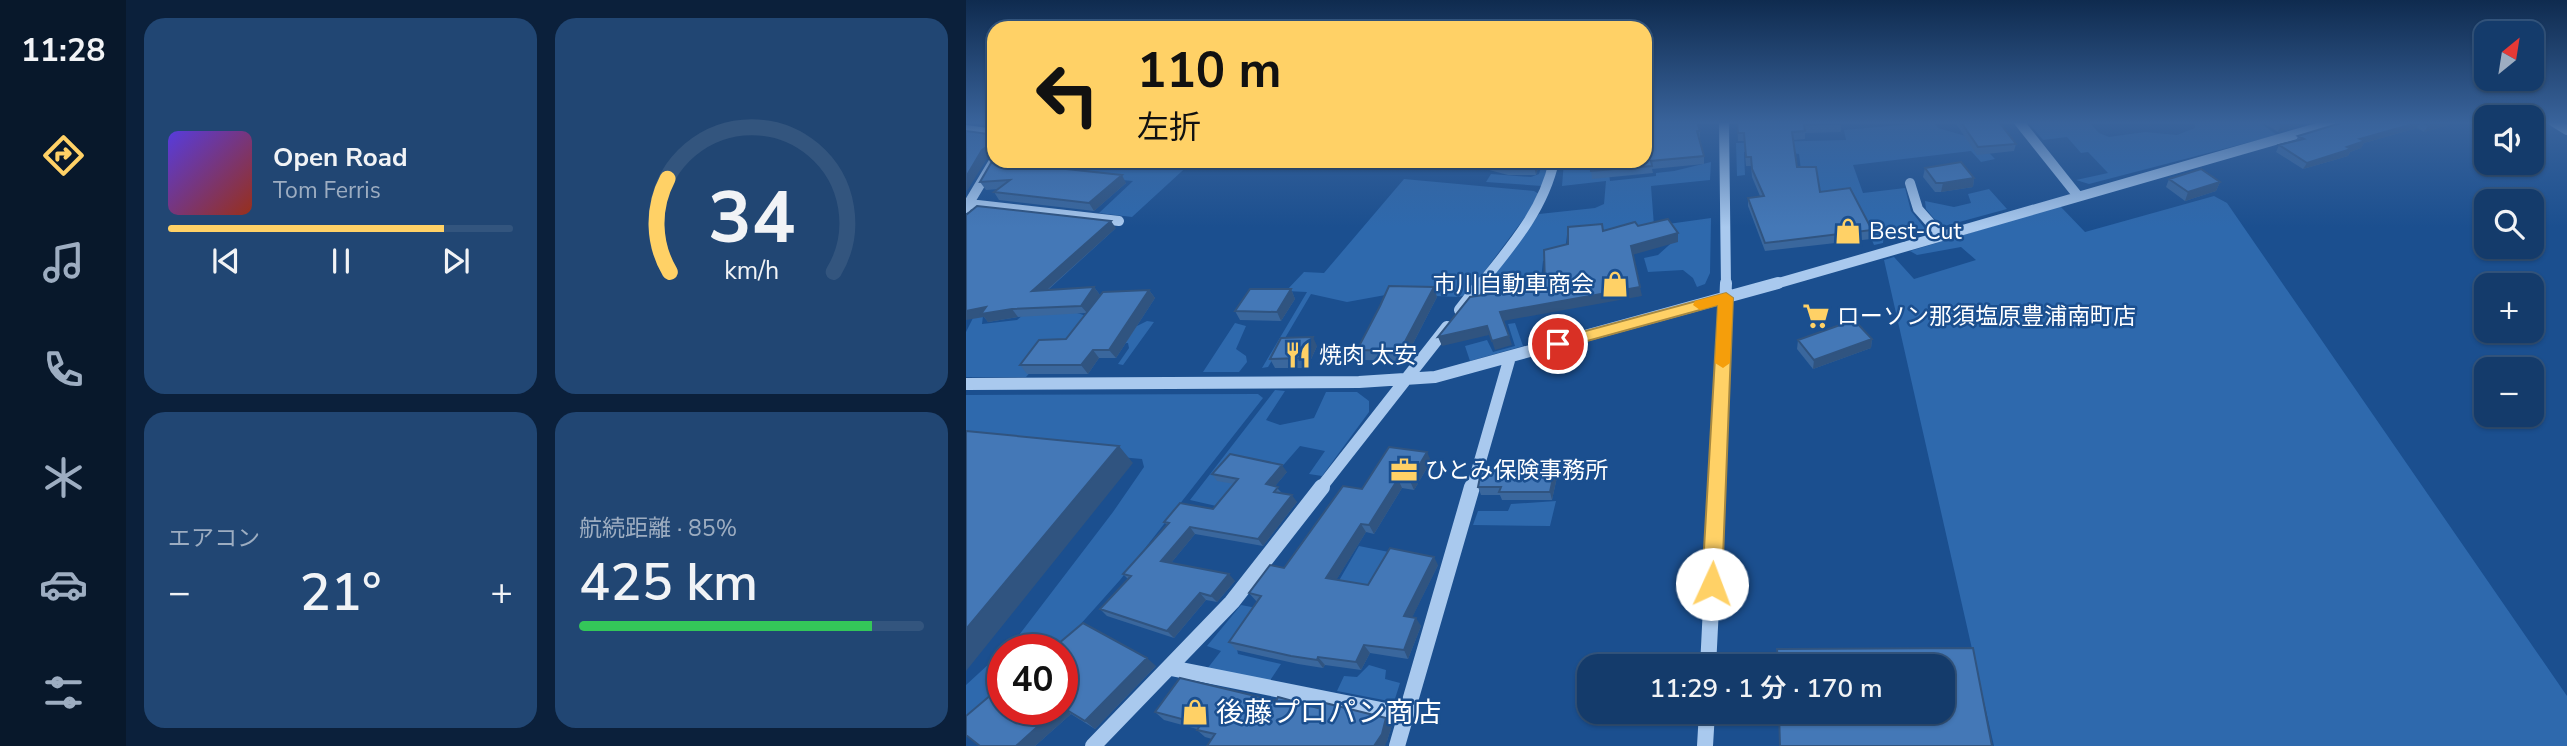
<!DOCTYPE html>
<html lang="ja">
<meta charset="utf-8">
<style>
body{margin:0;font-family:"Nunito Sans","Noto Sans JP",sans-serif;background:#214673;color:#f1f3f6;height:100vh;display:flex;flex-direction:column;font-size:26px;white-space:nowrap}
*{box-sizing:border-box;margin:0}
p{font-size:23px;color:#9dadc1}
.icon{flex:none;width:38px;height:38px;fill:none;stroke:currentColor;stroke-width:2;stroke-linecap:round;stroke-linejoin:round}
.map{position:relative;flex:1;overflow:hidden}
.drawer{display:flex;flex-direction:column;gap:18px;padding:18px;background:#0b203b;width:840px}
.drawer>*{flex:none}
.guide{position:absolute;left:21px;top:21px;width:665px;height:147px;border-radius:21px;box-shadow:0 2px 5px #0004,0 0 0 2px #33557e;background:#ffd166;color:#111;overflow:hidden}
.needle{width:46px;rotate:30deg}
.fabs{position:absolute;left:1508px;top:21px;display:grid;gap:14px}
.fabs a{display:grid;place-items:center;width:70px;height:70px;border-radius:14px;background:#143b6b;box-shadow:0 2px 5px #0004,0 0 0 2px #33557e;font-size:35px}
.speed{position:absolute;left:21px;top:634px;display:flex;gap:14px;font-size:35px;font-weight:700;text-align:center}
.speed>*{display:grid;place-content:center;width:91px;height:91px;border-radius:50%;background:#143b6b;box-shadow:0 2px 5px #0004,0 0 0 2px #33557e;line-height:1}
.speed .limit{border:10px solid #d22;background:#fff;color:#111}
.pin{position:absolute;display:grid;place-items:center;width:60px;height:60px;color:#fff;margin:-30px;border:4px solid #fff;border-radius:50%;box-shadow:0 2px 7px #0007}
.me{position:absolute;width:77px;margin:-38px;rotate:2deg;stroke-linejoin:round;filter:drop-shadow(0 0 5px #0008)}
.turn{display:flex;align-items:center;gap:24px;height:147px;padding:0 35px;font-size:32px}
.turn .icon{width:91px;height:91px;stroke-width:2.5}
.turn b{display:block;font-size:49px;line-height:60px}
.big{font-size:52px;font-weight:600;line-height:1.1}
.drawer .card{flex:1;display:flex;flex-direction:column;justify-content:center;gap:10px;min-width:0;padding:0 24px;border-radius:21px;background:#214673}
.drawer .dial{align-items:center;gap:0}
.dial svg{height:182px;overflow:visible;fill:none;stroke:#33557e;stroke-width:7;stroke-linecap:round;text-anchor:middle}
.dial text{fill:#f1f3f6;stroke:none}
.song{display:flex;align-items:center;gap:21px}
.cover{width:84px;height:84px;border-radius:10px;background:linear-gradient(135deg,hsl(250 70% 55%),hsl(10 70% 35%))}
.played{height:7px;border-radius:4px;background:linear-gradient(90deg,#ffd166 80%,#33557e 80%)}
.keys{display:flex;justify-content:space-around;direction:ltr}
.heat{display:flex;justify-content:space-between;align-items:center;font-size:38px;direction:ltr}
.charge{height:10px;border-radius:5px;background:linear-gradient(90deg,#34c759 85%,#33557e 0)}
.drawer .tiles{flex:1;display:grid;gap:18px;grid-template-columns:repeat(2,1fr)}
.trip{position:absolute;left:611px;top:654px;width:378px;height:70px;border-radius:21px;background:#143b6b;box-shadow:0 2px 5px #0004,0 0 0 2px #33557e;font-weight:600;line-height:70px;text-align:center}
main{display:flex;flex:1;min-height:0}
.tab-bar{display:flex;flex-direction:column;width:126px;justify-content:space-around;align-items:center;background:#08182b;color:#9dadc1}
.tab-bar .icon{width:49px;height:49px}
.tab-bar .active{color:#ffd166}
.tab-bar b{font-size:32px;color:#f1f3f6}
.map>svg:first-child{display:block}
.green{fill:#2e69ad}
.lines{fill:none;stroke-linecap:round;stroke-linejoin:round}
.minor-far2{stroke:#a9c9ee;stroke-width:10}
.minor-far1{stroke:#a9c9ee;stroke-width:12}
.minor{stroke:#a9c9ee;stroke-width:16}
.wall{fill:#3a679d}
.shaded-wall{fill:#305480}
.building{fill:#4478b7;stroke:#305480;stroke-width:2}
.route{fill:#ffd166;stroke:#a68842;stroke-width:2}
.slow{fill:#f59e0b}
.labels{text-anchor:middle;stroke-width:5;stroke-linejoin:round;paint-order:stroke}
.poi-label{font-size:23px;fill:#fff;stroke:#1b4f8f;text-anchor:start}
.near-poi-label{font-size:28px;fill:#fff;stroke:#1b4f8f;text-anchor:start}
</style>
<main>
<nav class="tab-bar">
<b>11:28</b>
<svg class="icon active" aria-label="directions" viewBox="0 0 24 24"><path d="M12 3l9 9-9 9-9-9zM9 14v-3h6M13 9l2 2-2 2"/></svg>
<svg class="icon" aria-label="music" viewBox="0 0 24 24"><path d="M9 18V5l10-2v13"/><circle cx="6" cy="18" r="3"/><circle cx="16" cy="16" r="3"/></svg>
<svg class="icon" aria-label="phone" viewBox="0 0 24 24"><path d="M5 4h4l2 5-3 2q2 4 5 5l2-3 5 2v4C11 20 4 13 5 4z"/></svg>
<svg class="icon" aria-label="climate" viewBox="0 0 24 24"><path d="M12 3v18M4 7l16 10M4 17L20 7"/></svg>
<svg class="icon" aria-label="car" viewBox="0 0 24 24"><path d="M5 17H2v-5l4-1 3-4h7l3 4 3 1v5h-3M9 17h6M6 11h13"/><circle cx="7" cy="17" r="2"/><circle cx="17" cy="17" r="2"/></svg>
<svg class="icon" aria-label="filters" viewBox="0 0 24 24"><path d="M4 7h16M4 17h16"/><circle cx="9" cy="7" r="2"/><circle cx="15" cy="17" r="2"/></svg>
</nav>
<section class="drawer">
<div class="tiles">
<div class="card">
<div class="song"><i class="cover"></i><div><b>Open Road</b><p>Tom Ferris</p></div></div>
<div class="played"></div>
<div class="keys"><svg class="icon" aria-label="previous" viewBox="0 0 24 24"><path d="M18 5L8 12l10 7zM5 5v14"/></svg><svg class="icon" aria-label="pause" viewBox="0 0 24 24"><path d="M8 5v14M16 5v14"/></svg><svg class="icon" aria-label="next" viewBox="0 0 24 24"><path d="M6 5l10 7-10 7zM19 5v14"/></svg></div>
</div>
<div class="card dial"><svg viewBox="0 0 100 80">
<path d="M14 69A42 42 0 1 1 86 69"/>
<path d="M14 69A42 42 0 0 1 13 28" stroke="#ffd166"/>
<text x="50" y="56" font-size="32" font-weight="700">34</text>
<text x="50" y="72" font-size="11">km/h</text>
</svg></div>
<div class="card"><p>エアコン</p>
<div class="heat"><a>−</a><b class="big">21°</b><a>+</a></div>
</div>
<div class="card"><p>航続距離 · 85%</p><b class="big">425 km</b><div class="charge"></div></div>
</div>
</section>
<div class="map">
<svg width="1601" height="746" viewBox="0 0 1601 746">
<rect width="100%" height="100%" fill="#1b4f8f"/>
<!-- green -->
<path class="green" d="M968 122 972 128 1010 139 1029 159 1015 162 1005 151 887 165 897 193 939 188 945 211 961 231 951 234 944 227 918 233 917 243 908 245 886 195 839 201 833 154 814 151 778 152 779 175 771 176 770 143 880 140 878 130Z
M1062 122H1123L1133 133 1143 137 1179 132 1211 135 1229 128V122H1293L1311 135 1123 184 1110 180 1142 173 1122 152 1115 153 1101 137 1077 140Z
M109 161H227L166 217 133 213 167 181 91 174Z
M577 161H582V173L576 186 520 182 525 174 565 177 573 174Z
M598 161H641L644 181 690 176V173L708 171 745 162 744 180 685 186 688 226 601 235 599 252 577 261 575 279 569 289 506 304 573 214 629 208 638 204 640 181 596 186Z
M438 179 568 191 573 194 562 213 501 295 492 297 425 294 381 302 345 294 302 367 296 368 341 292 320 291 338 272 358 273Z
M1023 189 1041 209 975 227 960 209 959 201 988 207 1005 203 1002 194Z
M1248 196 1261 203 1601 696V746H1028L918 260 928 257 948 279 1010 260 995 247 951 255 944 251 1094 206 1119 232Z
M745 218 744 273 739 284 731 287 727 278 717 270 682 272 678 258 692 255 712 237 702 224Z
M13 306 18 308 16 324 51 320 65 308H94L165 329 181 321 188 322 157 365 152 364 163 348 162 343 92 345 83 351 60 377H0V332Z
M269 323 280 326 270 349 280 356 281 362 273 372H237Z
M549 323 557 346 504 361 499 346 521 340 527 352 549 346 542 324Z
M309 390 319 391 300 420 314 425 348 418 360 392H391L403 401V412L356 476 343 474 359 451 334 446 313 470 277 486 259 508 224 500Z
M292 394 297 398 154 580 104 636 88 649H39L50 639 147 512 178 467 176 459 0 443V395Z
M590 501 584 526 507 525 512 511H542L545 504Z
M393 546 428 553 406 591 356 610Z
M275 605 296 609 270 645 272 654 315 664 303 682 241 669 255 651 241 646Z
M37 651V692L0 722V685Z
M403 665 420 670 419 679 434 683 428 702 371 691 378 676 391 677Z"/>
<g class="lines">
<!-- minor-far2 -->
<path class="minor-far2" d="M758 122 760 285
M1053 122 1112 196
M1588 122 1601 130
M0 130 28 134
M944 183 952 209 975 235
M3 204 153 221
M0 208 28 161
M514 285C544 248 578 209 588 161
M806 285 1372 122"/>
<!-- minor-far1 -->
<path class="minor-far1" d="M494 310 515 283
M0 384 393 382 469 377 812 283
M354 489 481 327
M506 489 544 357
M751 489 760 283"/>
<!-- minor -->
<path class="minor" d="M742 667 751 487
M205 668 440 715
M127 746 266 602 356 487
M431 746 506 487
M739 746 741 712"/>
</g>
<!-- wall -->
<path class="wall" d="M4 122H28V127L4 123Z
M679 122 734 131V139H733L738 156V164L686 169 687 173 626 179 624 161Z
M771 122 875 124V132L839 133V139L827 140 831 167 854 192 906 230 905 239 799 251 782 206V198L794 196 786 177 785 166H780L778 141H772Z
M989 122H1033L1050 144 1048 151 1011 155Z
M1296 122H1344L1312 132Z
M1493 122 1458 132 1451 128 1398 143 1395 148 1384 152 1382 156 1337 169 1310 152 1313 145 1330 141 1332 136 1378 123Z
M455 161H479L476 165 456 164Z
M510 161H574L570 175H542L512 167Z
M959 168 1008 178 1007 187 975 192H969L957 177Z
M95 169 160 183 128 211 33 200 28 192 33 189 20 190 14 182Z
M1203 179 1254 182 1250 191 1219 201 1200 187Z
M150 228 82 290 128 287 134 295 125 307 183 290 189 298 150 358H133L122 374H61L54 365 100 339 120 313 52 317 22 322 18 317Z
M468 287 471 297 438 361 396 360 391 350Z
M325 289 329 299 315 321 274 320 269 311Z
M906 339 905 348 847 369 831 349 832 340Z
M351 346 341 368H309L304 359Z
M465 461 448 490 436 488 408 534 400 532 370 580 402 585 472 565 446 617 455 626 442 659 404 653 395 670 359 665 357 668 332 664 270 650 263 642 291 602 283 593 318 568 396 489Z
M537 469H589L591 477 586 500H536L534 495H515L512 487Z
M321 472 309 486 316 493 331 502 297 546 229 534 205 563 269 581 251 602 240 600 208 638 141 616 134 609 162 579 157 574 201 525 198 522 247 509 268 484 251 481 246 474Z
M190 666 129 729 105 714 69 746H14L30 697Z
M310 701 420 718 426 725 421 741 246 739 239 737 231 730V729L198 720 189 712Z"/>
<!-- shaded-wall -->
<path class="shaded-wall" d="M1184 122H1204L1182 126Z
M1325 122H1344L1312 132 1315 125Z
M1455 122 1451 128 1398 143 1395 148 1384 152 1382 156 1337 169 1341 163 1381 147 1394 139Z
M1474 122H1493L1458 132 1462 126Z
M22 146 27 154 22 157 1 191 0 190V177L16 150Z
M91 161H106L87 175 82 167Z
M570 161H574L570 175 568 166Z
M156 175 160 183 128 211 123 203Z
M1008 178 1007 187 975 192 977 183Z
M1254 182 1250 191 1219 201 1222 192Z
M145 221 150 228 72 298 66 291Z
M712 233V242L666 255 665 246Z
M128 287 134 295 121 313 115 306Z
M468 287 471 297 438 361 434 351Z
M674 287 676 296 537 321 534 312Z
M325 289 329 299 315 321 311 312Z
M183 290 189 298 150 358 143 350Z
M20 307 46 309 52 317 22 322 18 317 0 320V311Z
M521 326 523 335 476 346 472 337Z
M543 336 546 345 529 350 526 341Z
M347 337 351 346 341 368 336 358Z
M906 339 905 348 847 369 848 360Z
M127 350 133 358 122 374 115 365Z
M153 446 167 463 0 671V629Z
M461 452 465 461 448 490 444 481Z
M316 465 321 472 305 491 300 484Z
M589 469 591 477 586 500 584 492Z
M432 479 436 488 408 534 403 525Z
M326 495 331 502 297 546 292 539Z
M395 524 400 532 366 587 360 578Z
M224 527 229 534 201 568 195 561Z
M468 557 472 565 443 624 438 616Z
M263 574 269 581 251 602 245 596Z
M234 593 240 600 208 638 201 631Z
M450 618 455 626 442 659 438 650Z
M398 645 404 653 395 670 390 662Z
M352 657 359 665 357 668 351 660Z
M181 658 190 666 129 729 119 721Z
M96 707 105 714 69 746H50L91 709H96Z
M420 718 426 725 421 741 419 746H408Z"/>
<!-- building -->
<path class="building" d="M679 122H731L734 131H731L738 156 685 161 686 166 625 171 624 161H679Z
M771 122H875V124L838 125 839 131 826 132 831 167H850L854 192 884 188 906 230 799 243 782 198 798 196 786 169 785 157H780L778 133H772Z
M995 122H1033L1050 144 1012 147Z
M1310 122H1325L1315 125Z
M1454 122 1394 139 1399 141 1381 147 1385 149 1341 163 1313 145 1338 139 1332 136 1378 122Z
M1455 122H1474L1462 126Z
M0 131 22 134 28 132V149L22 146 16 150 0 177Z
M28 158V161H91L82 167 156 175 123 203 28 192 44 180 14 182Z
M520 161H570L568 166H540Z
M995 162 1008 178 977 183H970L959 168Z
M1235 169 1254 182 1222 192 1203 179Z
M11 206 145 221 66 291 128 287 115 306 46 309 15 314 20 307 0 311V215Z
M702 219 712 233 665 246 674 287 534 312 543 336 526 341 521 326 472 337 504 297 579 286 578 250 602 244V227L636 224 637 231 669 222 672 226Z
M423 286 468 287 434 351 391 350 414 306Z
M284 289H325L311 312 269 311Z
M183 290 143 350H127L115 365H54L73 340 100 339 137 292Z
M888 320 906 339 848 360 832 340Z
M347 337 336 358 304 359 315 338Z
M0 431 153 446 0 629Z
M423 447 461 452 444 481 432 479 403 525 395 524 360 578 402 585 424 548 468 557 438 616 450 618 438 650 398 645 390 662 352 657 351 660 325 656 263 642 295 596 283 593 304 565 318 568 377 486 396 489Z
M264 454 316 465 300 484 312 487 308 492 326 495 292 539 224 527 195 561 263 574 245 596 234 593 201 631 134 609 165 576 157 574 203 523 198 522 214 503 247 509 272 479 246 474Z
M516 467H537L536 469H589L584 492H533L535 487H512Z
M117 623 181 658 119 721 96 707V649H86Z
M1007 648 1026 746H814L813 712H976V667H812L811 649Z
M214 678 310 701 312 697 352 708 355 702 420 718 416 734 408 746H241L249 734 231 730 235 724 189 712Z
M37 691V709H91L50 746H14L0 735V716L26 694 30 697Z"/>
<!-- sky -->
<linearGradient id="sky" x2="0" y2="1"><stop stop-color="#0f2b4f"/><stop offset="0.54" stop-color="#39639b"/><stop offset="1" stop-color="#39639b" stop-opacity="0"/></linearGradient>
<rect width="1601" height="227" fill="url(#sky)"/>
<!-- route -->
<path class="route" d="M760 293 767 298 756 584 753 590 746 593 739 590 736 584 752 305 592 349 584 344 586 340Z"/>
<!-- slow -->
<path class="slow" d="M760 293 767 298 764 363 757 368 749 363 752 305 734 310 727 305 729 301Z"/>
<!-- icons -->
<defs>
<g id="shop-bare" transform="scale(2.1)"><path d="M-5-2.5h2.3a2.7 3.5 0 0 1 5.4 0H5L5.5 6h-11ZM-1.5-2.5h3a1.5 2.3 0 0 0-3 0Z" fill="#ffd166" stroke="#1b4f8f" stroke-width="2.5" paint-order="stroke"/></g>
<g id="supermarket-bare" transform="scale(2.1)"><path d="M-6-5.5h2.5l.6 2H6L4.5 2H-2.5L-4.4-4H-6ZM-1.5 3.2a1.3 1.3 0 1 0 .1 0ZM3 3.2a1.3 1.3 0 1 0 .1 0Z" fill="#ffd166" stroke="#1b4f8f" stroke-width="2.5" paint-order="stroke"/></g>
<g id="restaurant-bare" transform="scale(2.1)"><path d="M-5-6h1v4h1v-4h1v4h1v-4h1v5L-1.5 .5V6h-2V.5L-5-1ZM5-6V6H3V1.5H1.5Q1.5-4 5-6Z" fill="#ffd166" stroke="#1b4f8f" stroke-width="2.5" paint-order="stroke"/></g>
<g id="office-bare" transform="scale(2.1)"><path d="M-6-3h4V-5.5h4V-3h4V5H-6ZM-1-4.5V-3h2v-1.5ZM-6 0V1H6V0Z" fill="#ffd166" stroke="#1b4f8f" stroke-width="2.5" paint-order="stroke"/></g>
</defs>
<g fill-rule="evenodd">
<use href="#shop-bare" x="882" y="231"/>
<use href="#shop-bare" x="649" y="284"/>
<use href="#supermarket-bare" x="850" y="316"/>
<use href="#restaurant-bare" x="332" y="355"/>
<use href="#office-bare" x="438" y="470"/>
<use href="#shop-bare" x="229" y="712"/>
</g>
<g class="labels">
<!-- poi labels -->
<g class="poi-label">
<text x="903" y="239">Best-Cut</text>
<text x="628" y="292" text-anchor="end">市川自動車商会</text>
<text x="871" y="324">ローソン那須塩原豊浦南町店</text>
<text x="353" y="363">焼肉 太安</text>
<text x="459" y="478">ひとみ保険事務所</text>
</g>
<!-- near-poi labels -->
<g class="near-poi-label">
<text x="250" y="722">後藤プロパン商店</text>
</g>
</g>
</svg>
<div class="fabs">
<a><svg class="needle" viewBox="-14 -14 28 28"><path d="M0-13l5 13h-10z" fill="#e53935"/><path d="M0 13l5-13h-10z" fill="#9dadc1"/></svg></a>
<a><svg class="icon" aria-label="sound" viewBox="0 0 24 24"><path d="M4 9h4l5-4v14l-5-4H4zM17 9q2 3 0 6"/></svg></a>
<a><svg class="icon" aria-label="search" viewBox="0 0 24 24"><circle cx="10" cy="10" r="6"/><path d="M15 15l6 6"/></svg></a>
<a>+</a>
<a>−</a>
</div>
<div class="speed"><div class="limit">40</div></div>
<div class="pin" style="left:592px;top:344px;background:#d93025"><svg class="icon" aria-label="arrive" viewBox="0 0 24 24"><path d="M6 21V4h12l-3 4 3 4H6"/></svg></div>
<svg class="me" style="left:746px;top:584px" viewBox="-20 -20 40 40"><circle r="19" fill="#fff"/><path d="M0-13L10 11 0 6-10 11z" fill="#ffd166"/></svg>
<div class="trip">11:29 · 1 分 · 170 m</div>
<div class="guide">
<div class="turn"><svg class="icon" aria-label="left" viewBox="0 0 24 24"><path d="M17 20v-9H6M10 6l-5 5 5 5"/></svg><div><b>110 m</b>左折</div></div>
</div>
</div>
</main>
